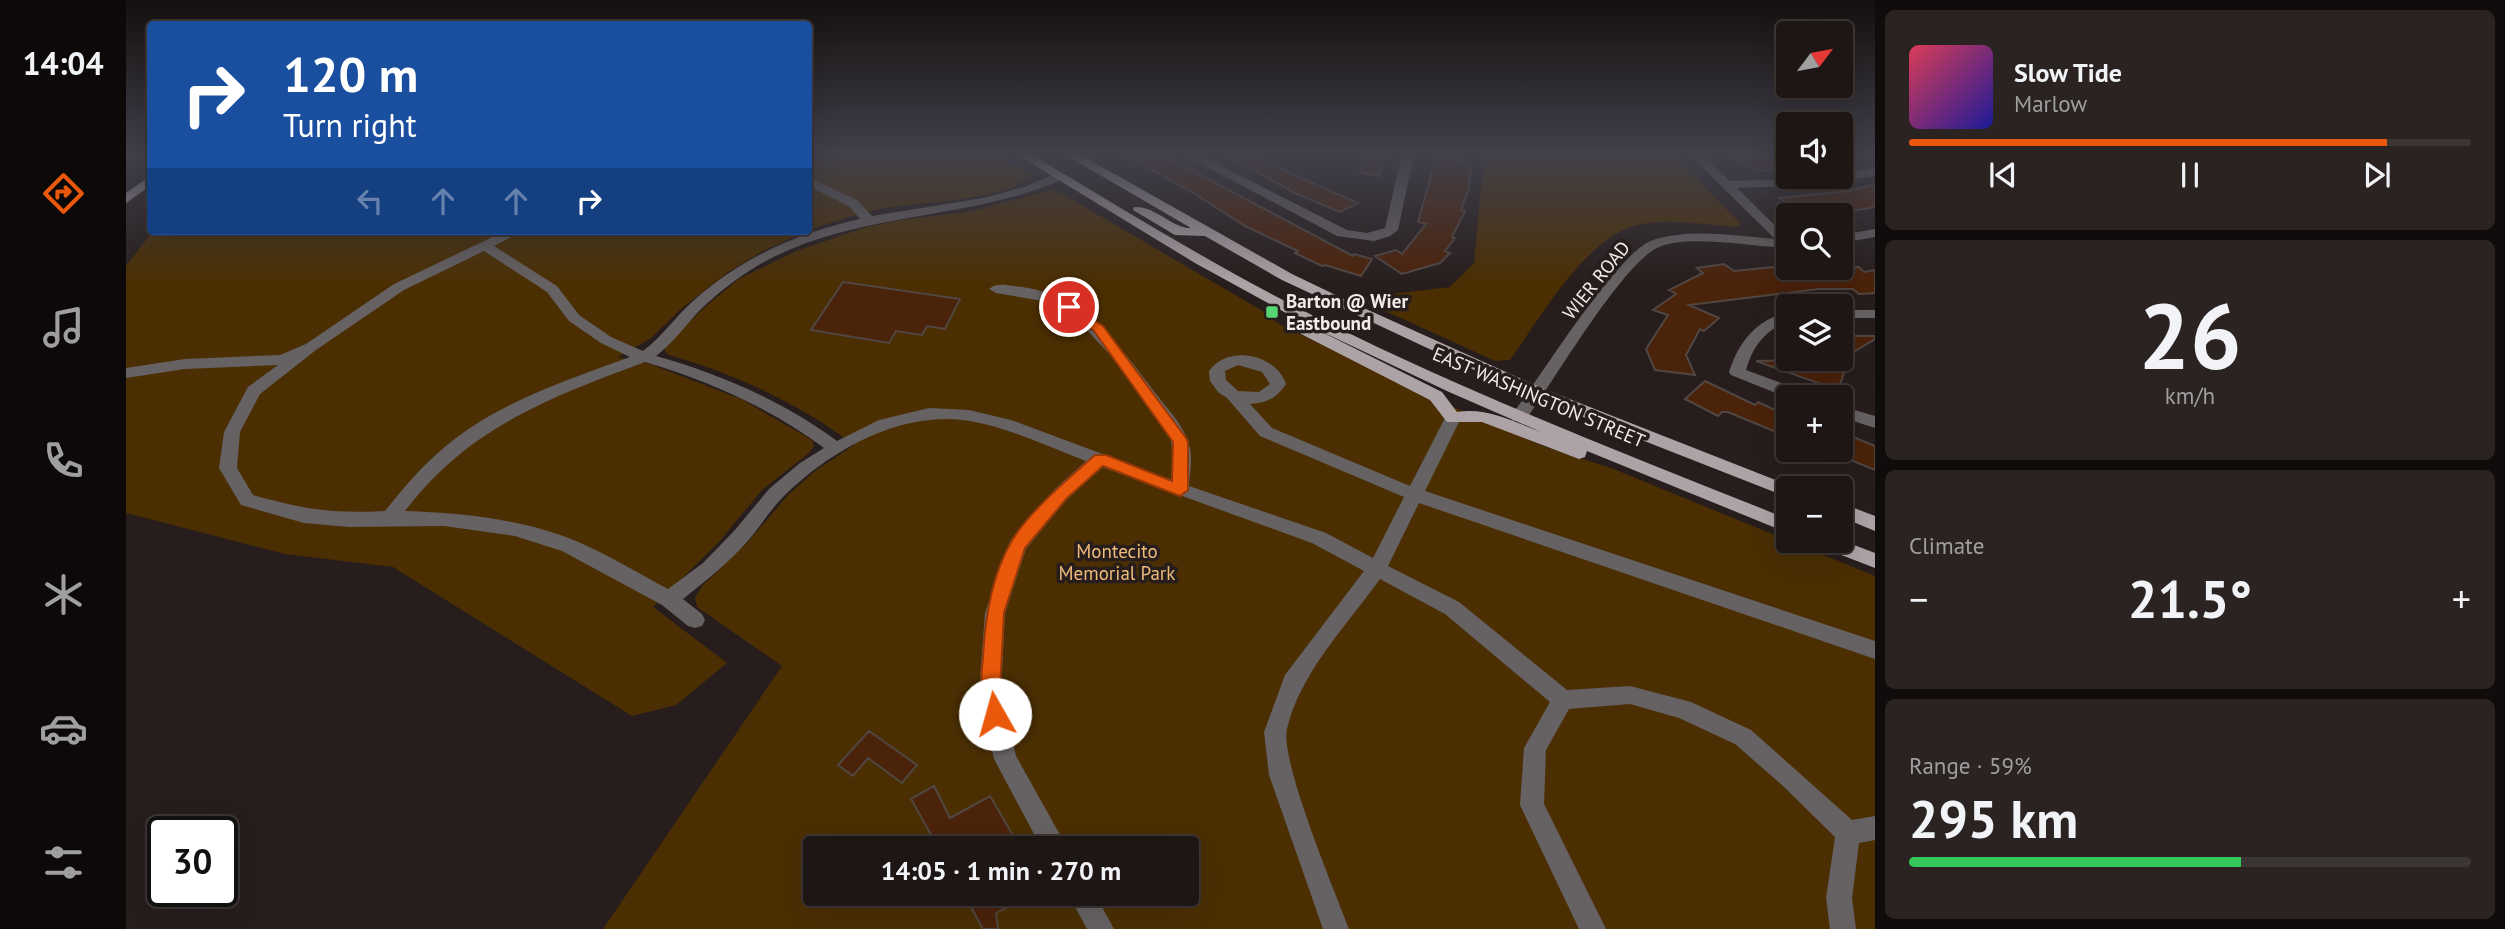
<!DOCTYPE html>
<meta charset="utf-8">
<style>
body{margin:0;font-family:"PT Sans",sans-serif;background:#2a2322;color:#f1f3f6;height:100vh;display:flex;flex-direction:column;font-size:26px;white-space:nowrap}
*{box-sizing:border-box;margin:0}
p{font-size:23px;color:#a09fa0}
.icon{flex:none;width:38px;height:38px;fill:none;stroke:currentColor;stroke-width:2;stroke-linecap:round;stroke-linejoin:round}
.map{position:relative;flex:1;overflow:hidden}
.panel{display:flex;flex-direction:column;gap:10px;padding:10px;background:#100c0c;width:630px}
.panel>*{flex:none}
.hud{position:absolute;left:21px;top:21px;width:665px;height:214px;border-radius:7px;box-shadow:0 7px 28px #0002,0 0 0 2px #3b3534;background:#1a4fa0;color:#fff;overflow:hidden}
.needle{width:46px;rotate:58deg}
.fabs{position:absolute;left:1650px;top:21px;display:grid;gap:14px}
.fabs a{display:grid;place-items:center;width:77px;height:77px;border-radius:7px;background:#1d1615;box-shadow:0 7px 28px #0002,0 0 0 2px #3b3534;font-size:35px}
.speed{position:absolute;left:21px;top:816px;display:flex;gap:14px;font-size:35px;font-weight:700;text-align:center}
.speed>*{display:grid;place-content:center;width:91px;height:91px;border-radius:50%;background:#1d1615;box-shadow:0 7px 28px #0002,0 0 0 2px #3b3534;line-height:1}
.speed .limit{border:4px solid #111;border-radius:10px;background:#fff;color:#111}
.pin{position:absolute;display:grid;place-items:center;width:60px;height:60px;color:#fff;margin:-30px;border:4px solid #fff;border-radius:50%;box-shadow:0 2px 7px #0007}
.me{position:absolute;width:77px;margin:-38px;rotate:353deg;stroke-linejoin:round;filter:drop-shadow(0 0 5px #0008)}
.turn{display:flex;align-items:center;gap:24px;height:147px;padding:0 21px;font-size:32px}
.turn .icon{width:91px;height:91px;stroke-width:2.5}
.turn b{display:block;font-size:49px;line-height:60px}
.lanes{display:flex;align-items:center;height:66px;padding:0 21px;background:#0003;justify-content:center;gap:35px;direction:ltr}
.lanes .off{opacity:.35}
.big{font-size:52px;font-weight:800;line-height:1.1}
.panel .tile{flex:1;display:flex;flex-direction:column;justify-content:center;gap:10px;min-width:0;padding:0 24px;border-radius:10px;background:#2a2322}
.panel .dial{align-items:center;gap:0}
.dial b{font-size:91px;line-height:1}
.song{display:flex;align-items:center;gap:21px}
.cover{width:84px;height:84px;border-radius:10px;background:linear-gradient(135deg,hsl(350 70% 55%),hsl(240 70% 35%))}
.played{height:7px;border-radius:4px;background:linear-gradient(90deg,#ea580c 85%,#3b3534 85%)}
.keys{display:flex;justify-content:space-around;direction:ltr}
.heat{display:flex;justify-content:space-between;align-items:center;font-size:38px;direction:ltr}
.charge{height:10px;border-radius:5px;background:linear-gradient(90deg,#34c759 59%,#3b3534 0)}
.trip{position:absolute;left:677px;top:836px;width:396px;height:70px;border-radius:7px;background:#1d1615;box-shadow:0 7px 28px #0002,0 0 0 2px #3b3534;font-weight:800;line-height:70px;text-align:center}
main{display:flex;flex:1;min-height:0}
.dock{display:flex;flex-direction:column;width:126px;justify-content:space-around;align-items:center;background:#0c0908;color:#a09fa0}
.dock .icon{width:49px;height:49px}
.dock .on{color:#ea580c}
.dock b{font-size:32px;color:#f1f3f6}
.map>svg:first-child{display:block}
.green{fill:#4b2f03;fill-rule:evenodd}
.building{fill:#4b220a;stroke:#514742;stroke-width:2}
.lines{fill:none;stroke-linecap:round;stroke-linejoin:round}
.minor{fill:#666162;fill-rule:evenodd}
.major{fill:#ada3a6;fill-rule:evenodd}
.route{fill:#ea580c;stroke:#983908;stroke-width:2}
.poi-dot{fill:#57d570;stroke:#271d1c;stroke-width:2.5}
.labels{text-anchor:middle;stroke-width:7;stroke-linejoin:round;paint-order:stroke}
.street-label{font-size:19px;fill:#f2ebea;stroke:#271d1c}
.poi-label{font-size:19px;font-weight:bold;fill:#f2ebea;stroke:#271d1c;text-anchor:start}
.park-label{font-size:19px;fill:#efbc7b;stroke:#271d1c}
</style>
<main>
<nav class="dock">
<b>14:04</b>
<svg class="icon on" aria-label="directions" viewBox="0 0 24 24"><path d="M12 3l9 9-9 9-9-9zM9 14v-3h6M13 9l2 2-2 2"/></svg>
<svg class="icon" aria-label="music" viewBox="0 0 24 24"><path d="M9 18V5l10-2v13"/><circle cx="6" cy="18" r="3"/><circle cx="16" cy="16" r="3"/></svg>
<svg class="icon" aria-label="phone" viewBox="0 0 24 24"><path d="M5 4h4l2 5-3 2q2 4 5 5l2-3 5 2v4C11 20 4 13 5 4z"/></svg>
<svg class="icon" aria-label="climate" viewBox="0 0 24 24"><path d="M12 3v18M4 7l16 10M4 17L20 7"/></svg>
<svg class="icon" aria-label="car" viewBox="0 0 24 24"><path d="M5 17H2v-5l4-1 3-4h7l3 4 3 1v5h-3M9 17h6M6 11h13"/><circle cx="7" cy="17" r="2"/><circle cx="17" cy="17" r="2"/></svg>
<svg class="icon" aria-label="filters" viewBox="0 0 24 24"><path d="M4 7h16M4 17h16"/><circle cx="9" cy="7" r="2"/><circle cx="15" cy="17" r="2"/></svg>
</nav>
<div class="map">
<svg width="1749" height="929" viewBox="0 0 1749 929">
<rect width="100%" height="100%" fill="#271d1c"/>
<!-- green -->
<path class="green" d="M683 154H871L905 175C883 202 790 201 755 209 730 214 706 222 683 230Z
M1358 154H1546L1615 224 1610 227C1578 225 1538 217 1507 226 1456 243 1415 317 1384 360L1369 361 1231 298 1324 287 1348 263Z
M925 190 938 195 1135 310 1155 325 1300 395 1419 447 1485 468 1749 576V929H477L656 666 571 607 569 598 576 586 622 542 662 495 689 471 728 445C675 404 607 373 543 355L539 351V346L581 305 613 279 670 251 738 228 768 221 847 211ZM690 849H1060V894H690Z
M27 231H681L639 250 602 272 555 309 524 339 492 357 524 364 615 399 686 440 688 446 683 453 636 490 592 543 527 607 601 663 550 705 506 716 267 567 159 554 0 513V266Z"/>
<!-- building -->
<path class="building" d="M997 154H1035L1227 256 1228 254 1246 259 1235 276 1199 265 1196 266 1169 253 1172 251 1119 226 1066 192Z
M1099 154H1137L1135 160 1232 203 1214 212 1171 194Z
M1241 154H1259L1252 176 1234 172Z
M1311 154H1335L1331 162 1345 164 1343 188 1335 210 1339 211 1326 237 1329 238 1319 251 1324 253 1314 263 1276 274 1249 256 1270 250 1276 254 1300 224 1292 222Z
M1632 154H1653L1662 159V168L1631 171 1608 158Z
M1749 184V207L1726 211 1671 215 1653 203 1660 202 1653 198 1723 191Z
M1598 264 1608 271 1647 267 1656 273H1707L1702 268 1733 267 1738 272 1749 270V293L1733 294 1727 289H1693L1563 305 1593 318 1578 331 1574 329 1560 355 1569 375 1529 370 1520 349 1542 315 1527 310 1550 294 1543 290 1577 273 1571 268Z
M717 282 834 299 819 329 801 326 796 335 770 331 763 343 685 330Z
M1715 336H1749V339L1703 367 1718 373 1712 390 1630 361 1715 359Z
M1579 381 1629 405 1632 402 1662 416V437L1602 412H1596L1592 416 1559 399Z
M1715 432 1749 446V470L1715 456Z
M743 731 791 765 776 783 742 758 727 776 712 765Z
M808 786 824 818 864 796 895 849H813L785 799Z
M838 894H908L870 913 872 929H857Z"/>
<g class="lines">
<!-- minor -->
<path class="minor" d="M1057 154H1072L1221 230 1241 233 1259 228 1276 154H1288L1272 230 1264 236 1248 241 1211 236Z
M1563 154H1576L1604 181 1715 177V173L1749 168V176L1683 185 1611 188 1662 238V248C1629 247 1563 234 1533 247 1497 262 1426 384 1399 421H1387L1385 417 1387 413C1414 378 1492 251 1527 240 1565 228 1609 236 1649 239Z
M934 172 940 176 938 179C842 221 732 211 638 262 616 274 593 292 574 310 560 325 547 343 530 356 595 374 656 401 711 441L753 420 803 408 843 410 885 420 1046 480 1047 453 1044 437 988 359 956 325 917 301 870 293 863 289C870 283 879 285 888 286 957 292 992 344 1031 395 1041 409 1055 422 1061 439 1068 454 1064 471 1063 486L1200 533 1247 558 1278 497 1134 436 1101 398 1092 392 1084 381 1083 371C1102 344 1150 354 1160 384 1151 398 1141 403 1124 404L1146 428 1284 486 1321 414H1333L1335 418 1299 491 1749 641V659L1293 503 1262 566 1333 602 1441 690 1504 686 1565 702 1625 730 1726 820 1749 816V840L1733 843 1726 898 1730 929H1704L1700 898 1709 837 1656 785 1609 744 1553 718 1504 704 1443 709 1420 750 1418 804 1480 929H1453L1394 805 1398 748 1424 702 1319 614 1254 579C1221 625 1174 673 1161 729 1154 762 1209 891 1223 929H1197L1143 775 1138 732 1159 675 1238 571 1186 543 976 467 941 499 900 549 879 613 875 691 890 756 942 849H916L868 759 853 691 859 613 884 541 929 489 960 461C923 447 884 428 844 421 777 409 704 450 658 496 644 510 634 527 621 542 601 564 580 581 557 599L576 614 579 620 576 626 569 628 562 626 536 605 436 551 389 536 318 526 223 527 178 523 115 505 93 468 98 432 122 387 152 365 59 369 0 378V368L59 359 154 355 180 344 268 284 379 231H397L368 246 431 286 453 315 485 337 517 351C536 337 549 317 567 301 615 258 671 233 734 219L723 206 682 186V177L731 200 746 216 857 198 898 187ZM358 251 421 292 443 321 475 343 504 357C439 381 366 404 313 452 292 470 276 490 259 511 209 514 175 509 127 495L111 468 114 432 134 394 190 350 278 290ZM519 362C583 381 644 408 698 448L674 463 644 488 608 531 577 563 542 589C512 573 481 554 450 541 397 519 336 513 279 511 343 427 423 398 519 362ZM1112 365 1136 372 1144 384 1133 392 1112 391 1100 380 1099 371Z
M1749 229V237L1715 243V235Z
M1715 310H1749V318H1715Z
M1662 312V321C1639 331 1627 345 1620 370L1682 393 1684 397 1662 398 1605 375 1603 372C1613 341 1630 320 1662 312Z
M1715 406 1749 416V428L1715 417Z
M942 894H969L988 929H961Z"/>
<!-- major -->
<path class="major" d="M890 154H905C1003 213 1102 274 1204 324 1353 398 1508 457 1662 519V533L1461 451 1459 457 1453 459 1356 422H1321L1304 400 1175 334 1167 322 1169 318 1069 263ZM1184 326 1323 392 1415 432C1388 422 1361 407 1331 412L1316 392Z
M938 154H953L1166 274 1220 300 1418 389 1670 488H1662V496L1656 495 1406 397 1156 280 1079 236 1049 235 1007 210 1008 207C1029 205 1045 228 1065 228Z
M24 176V186L0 203V193Z
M1715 503 1749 516V531L1715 517Z
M1715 540 1749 553V568L1692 546 1690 541Z"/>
</g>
<!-- sky -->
<linearGradient id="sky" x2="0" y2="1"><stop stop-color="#15100f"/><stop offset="0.54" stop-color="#41404b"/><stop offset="1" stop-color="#41404b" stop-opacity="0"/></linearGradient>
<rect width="1749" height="284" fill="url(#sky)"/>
<!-- route -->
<path class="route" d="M943 303 977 326 1060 438 1062 442V490L1054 496 977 466 941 498 899 548 878 613 874 691 879 714 876 720 869 723 862 720C852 700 855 679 857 657 859 619 865 578 884 544 899 515 944 477 969 455H980L1046 481 1047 442 968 331 938 310V304Z"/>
<!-- markers -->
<rect class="poi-dot" x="1139" y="305" width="14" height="14" rx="3.5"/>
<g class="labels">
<!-- street labels -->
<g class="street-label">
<text transform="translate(1470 280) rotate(-51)" y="7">WIER ROAD</text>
<text transform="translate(1413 397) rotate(23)" y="7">EAST WASHINGTON STREET</text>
</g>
<!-- poi labels -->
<g class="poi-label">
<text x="1160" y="308">Barton @ Wier<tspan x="1160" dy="22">Eastbound</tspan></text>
</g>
<!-- park labels -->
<g class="park-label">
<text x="991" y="558">Montecito<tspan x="991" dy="22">Memorial Park</tspan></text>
</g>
</g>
</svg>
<div class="fabs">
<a><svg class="needle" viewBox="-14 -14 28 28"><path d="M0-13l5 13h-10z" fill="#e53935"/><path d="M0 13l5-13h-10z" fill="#a09fa0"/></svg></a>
<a><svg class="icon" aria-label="sound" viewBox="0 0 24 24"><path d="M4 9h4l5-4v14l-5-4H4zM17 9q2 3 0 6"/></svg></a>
<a><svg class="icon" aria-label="search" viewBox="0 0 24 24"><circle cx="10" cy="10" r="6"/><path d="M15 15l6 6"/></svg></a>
<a><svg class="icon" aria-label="layers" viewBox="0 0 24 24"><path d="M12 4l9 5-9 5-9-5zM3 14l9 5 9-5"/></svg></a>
<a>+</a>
<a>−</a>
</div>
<div class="speed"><div class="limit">30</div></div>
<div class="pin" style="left:943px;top:307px;background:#d93025"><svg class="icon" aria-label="arrive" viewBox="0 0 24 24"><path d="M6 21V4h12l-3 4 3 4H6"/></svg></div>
<svg class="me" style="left:869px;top:714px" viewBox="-20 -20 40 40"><circle r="19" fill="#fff"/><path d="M0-13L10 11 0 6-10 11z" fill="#ea580c"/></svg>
<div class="trip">14:05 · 1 min · 270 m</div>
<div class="hud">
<div class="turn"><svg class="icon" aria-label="right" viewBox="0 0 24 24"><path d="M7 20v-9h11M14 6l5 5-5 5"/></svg><div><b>120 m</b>Turn right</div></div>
<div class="lanes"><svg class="icon off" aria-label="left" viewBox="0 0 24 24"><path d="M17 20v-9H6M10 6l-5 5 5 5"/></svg><svg class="icon off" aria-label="ahead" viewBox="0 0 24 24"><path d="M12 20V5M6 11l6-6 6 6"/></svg><svg class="icon off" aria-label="ahead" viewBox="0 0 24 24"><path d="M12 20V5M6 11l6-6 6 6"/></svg><svg class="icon" aria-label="right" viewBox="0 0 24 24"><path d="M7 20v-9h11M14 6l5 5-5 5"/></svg></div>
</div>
</div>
<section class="panel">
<div class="tile">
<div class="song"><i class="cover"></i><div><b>Slow Tide</b><p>Marlow</p></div></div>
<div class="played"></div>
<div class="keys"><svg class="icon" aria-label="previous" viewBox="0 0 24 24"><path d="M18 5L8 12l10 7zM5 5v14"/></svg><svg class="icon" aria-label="pause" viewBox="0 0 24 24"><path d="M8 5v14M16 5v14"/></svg><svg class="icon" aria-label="next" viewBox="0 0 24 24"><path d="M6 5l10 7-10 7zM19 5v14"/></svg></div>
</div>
<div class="tile dial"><b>26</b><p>km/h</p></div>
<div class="tile"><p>Climate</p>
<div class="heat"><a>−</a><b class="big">21.5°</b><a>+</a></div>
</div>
<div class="tile"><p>Range · 59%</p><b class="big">295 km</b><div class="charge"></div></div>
</section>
</main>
